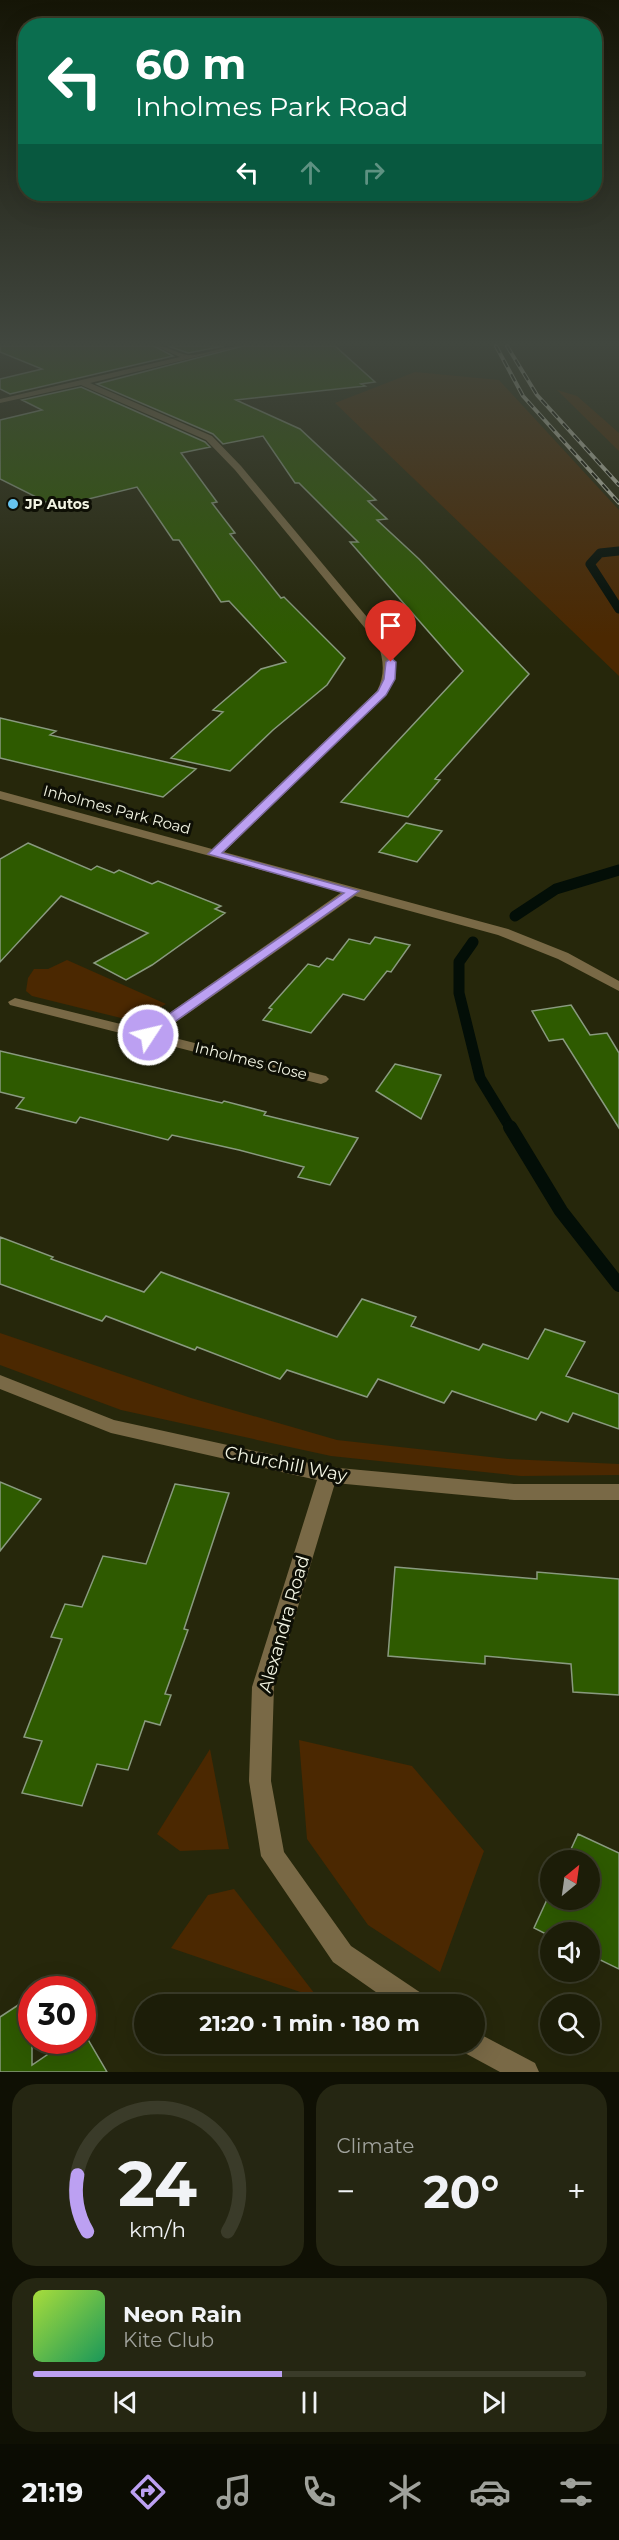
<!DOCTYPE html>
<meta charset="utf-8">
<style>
body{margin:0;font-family:Montserrat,sans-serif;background:#252612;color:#f1f3f6;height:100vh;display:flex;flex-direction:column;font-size:22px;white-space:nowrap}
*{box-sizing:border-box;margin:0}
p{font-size:20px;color:#a0a29c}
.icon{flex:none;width:33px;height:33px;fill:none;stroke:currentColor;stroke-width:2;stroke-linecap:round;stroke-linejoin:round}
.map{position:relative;height:2072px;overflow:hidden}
.drawer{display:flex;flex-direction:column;gap:12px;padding:12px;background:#0f1004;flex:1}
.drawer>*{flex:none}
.hud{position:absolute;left:18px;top:18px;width:584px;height:183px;border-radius:24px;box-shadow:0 6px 24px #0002,0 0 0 2px #3a3b29;background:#0b6e4f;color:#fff;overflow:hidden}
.needle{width:39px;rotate:29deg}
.buttons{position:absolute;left:540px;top:1850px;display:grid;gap:12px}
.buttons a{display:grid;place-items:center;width:60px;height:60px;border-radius:50%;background:#1c1d08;box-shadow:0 6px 24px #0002,0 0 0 2px #3a3b29;font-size:30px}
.speed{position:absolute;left:18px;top:1976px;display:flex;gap:12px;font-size:30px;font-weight:700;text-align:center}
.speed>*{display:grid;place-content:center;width:78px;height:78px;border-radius:50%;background:#1c1d08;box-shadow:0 6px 24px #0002,0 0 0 2px #3a3b29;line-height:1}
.speed .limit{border:9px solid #d22;background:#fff;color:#111}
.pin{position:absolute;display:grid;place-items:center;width:51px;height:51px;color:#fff;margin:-62px -26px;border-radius:50% 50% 50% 0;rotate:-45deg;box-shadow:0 0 6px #0007}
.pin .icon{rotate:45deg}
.me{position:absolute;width:66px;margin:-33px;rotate:55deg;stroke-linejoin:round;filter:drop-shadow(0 0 4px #0008)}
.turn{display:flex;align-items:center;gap:21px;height:126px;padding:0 18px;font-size:27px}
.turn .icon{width:78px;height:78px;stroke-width:2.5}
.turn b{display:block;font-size:42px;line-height:51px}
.lanes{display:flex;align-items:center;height:57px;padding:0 18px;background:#0003;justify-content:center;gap:30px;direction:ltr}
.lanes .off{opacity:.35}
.big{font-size:45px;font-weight:700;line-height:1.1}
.drawer .tile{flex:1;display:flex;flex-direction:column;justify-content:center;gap:9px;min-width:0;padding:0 21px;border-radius:24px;background:#252612}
.drawer .dial{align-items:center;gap:0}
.dial svg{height:156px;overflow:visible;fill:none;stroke:#3a3b29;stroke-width:7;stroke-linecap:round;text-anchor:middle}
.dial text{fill:#f1f3f6;stroke:none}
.song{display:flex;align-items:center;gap:18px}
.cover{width:72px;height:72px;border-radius:9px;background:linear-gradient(135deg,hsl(80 70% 55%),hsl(150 70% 35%))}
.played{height:6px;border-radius:3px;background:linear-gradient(90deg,#bca0f2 45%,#3a3b29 45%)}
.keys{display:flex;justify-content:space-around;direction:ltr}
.heat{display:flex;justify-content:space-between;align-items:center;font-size:33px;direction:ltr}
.drawer .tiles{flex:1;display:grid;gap:12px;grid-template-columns:1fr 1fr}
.tile:last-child{grid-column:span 2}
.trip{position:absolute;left:134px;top:1994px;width:351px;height:60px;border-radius:30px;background:#1c1d08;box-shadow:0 6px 24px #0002,0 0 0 2px #3a3b29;font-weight:700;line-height:60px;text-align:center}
.tab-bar{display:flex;height:96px;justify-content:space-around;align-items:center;background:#0b0c03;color:#a0a29c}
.tab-bar .icon{width:42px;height:42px}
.tab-bar .active{color:#bca0f2}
.tab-bar b{font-size:27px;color:#f1f3f6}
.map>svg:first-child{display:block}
.green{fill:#4b2801}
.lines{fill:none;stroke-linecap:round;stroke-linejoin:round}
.stream-far2{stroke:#030e07;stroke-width:9}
.stream-far1{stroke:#030e07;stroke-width:11}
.stream{stroke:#030e07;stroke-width:14}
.building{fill:#2e5a00;stroke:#899a7f;stroke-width:1.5}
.minor{fill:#796946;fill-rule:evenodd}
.rail-casing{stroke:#cccebb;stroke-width:4}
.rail{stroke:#0e0f05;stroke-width:2;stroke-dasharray:8;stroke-linecap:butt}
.route{fill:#bca0f2;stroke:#7a689d;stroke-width:1.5}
.poi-dot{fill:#66c4ef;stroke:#0e0f05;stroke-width:2}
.labels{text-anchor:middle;stroke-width:6;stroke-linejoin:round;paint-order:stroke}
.far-poi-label{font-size:14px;font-weight:bold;fill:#f3f5e4;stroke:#0e0f05;text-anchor:start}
.street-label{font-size:15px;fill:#f3f5e4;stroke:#0e0f05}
.near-street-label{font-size:18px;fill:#f3f5e4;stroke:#0e0f05}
</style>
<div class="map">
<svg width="619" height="2072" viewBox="0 0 619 2072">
<rect width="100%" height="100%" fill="#26270b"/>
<!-- green -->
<path class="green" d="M415 372 499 380 619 510V676L335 403Z
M557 390 577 396 619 433V451Z
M67 960 166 1004 142 1017 125 1019 32 996 26 991 28 978 34 969H48Z
M0 1333 191 1398 337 1440 508 1459 619 1464V1475L521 1476 331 1456 121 1410 0 1365Z
M299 1740 412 1766 484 1851 440 1972 368 1925 307 1839Z
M210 1749 229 1849 180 1851 157 1834Z
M234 1889 318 1998 171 1948 208 1895Z"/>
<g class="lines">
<!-- stream-far2 -->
<path class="stream-far2" d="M619 551 600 553 590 564 619 609"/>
<!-- stream-far1 -->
<path class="stream-far1" d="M515 916 556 889 619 870
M473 942 459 962V993L480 1078 511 1129"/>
<!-- stream -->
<path class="stream" d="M510 1127 561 1211 619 1285"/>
</g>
<!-- building -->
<path class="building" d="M0 346H154L173 356 10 394 0 389V379L42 369 0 352Z
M168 346H224L188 353Z
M243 346H335L375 382 361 384 365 386 236 400 300 429 376 500 368 501 387 519 377 520 419 559 529 674 435 779 440 780 408 817 341 802 463 671 350 542H358L299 483H295L263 436 223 444 213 434 97 384Z
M81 387 205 442 210 447 181 453 217 502 212 503 235 533 230 534 281 598 284 597 345 658 327 685 273 730 230 771 171 758 223 712 213 710 261 669 286 662 229 601 221 602 179 540H173L137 487 56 507 0 479V420L42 410 22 400Z
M0 718 56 731 50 735 196 769 163 797 0 758Z
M406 823 442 831 417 862 379 852Z
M28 843 91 870 97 866 114 873 119 870 152 884 158 881 221 906 215 909 225 913 152 965 126 980 94 963 148 933 61 896 0 962V859Z
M375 937 410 945 391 972 387 971 364 1000 343 994 311 1033 263 1020 272 1009 269 1008 308 964 319 967 327 958 333 960 349 939 370 944Z
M571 1005 590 1035 607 1033 619 1053V1128L563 1039 549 1041 532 1011Z
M0 1051 222 1103 224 1101 266 1112 264 1115 358 1138 330 1185 298 1177 304 1167 239 1150 172 1135 168 1140 80 1117 76 1123 16 1108 24 1098 0 1092Z
M395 1064 441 1075 421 1119 376 1091Z
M0 1237 53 1257 51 1259 144 1292 161 1272 337 1337 362 1299 416 1317 411 1326 479 1350 483 1344 528 1359 545 1329 585 1342 566 1376 619 1394V1429L573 1413 568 1422 541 1412 536 1420 452 1391 444 1403 378 1379 367 1397 287 1370 280 1379 197 1347 195 1350 106 1316 102 1321 0 1284Z
M0 1482 41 1499 0 1551Z
M175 1484 229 1493 184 1629 188 1630 165 1694 171 1695 160 1725 145 1721 128 1770 97 1764 82 1806 22 1793 42 1741 24 1737 62 1639 51 1637 65 1604 82 1607 103 1556 146 1564Z
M395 1567 537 1579V1572L619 1579V1695L573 1692 571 1664 485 1656V1664L388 1656Z
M578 1834 619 1853V1969L590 1955V1932H550V1936L534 1928 550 1893V1899H590V1860H566Z
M32 1996V2065L69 2040H82L83 2031 107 2072H0V2017Z"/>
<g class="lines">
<!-- minor -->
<path class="minor" d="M156 346C169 346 177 354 188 355 201 356 224 346 241 346L90 383 212 436 241 466 387 641C397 659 397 677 386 695L224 852 508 929 568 953 619 981V991L558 959 498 935 355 896 159 1034 326 1076 329 1079 326 1082 321 1084 10 1005 8 1002 15 998 145 1030 342 892 0 799V791L212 849 377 691C385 675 384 661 378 644L235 470 206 440 81 385 0 403V399L180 357Z
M0 1375 114 1420 328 1467 514 1484H619V1500H514L335 1483 274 1687 271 1781 284 1852 351 1946 424 1995 428 2004H393L333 1962 261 1856 249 1781 252 1687 317 1480 111 1433 0 1389Z
M474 2031 535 2063 539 2072H500L463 2052 459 2043H474Z"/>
<!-- rail casing -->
<g class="rail-casing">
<path id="rail" d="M496 346 523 396 619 503
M507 346 537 395 619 485"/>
</g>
<!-- rail -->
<use href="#rail" class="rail"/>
</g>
<!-- sky -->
<linearGradient id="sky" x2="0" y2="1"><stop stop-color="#151506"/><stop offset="0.54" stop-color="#41473f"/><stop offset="1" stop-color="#41473f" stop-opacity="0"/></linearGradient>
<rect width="619" height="636" fill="url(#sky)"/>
<!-- route -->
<path class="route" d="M391 658 396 662 395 679 386 695 222 853 359 891 152 1038H143V1032L344 893 208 854 378 691 384 679 386 662Z"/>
<!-- markers -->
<circle class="poi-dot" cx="13" cy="504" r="6"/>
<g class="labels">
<!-- far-poi labels -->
<g class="far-poi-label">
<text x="25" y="509">JP Autos</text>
</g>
<!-- street labels -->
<g class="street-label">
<text transform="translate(117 810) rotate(15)" y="5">Inholmes Park Road</text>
<text transform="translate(251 1061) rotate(14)" y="5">Inholmes Close</text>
</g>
<!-- near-street labels -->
<g class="near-street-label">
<text transform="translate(286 1464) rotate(11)" y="6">Churchill Way</text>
<text transform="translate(284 1624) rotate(-74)" y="6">Alexandra Road</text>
</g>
</g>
</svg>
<div class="buttons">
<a><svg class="needle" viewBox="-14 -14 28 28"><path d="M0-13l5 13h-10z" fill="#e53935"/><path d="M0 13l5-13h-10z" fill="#a0a29c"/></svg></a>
<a><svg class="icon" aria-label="sound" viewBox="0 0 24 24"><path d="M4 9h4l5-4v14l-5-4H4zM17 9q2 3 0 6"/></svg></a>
<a><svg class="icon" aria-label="search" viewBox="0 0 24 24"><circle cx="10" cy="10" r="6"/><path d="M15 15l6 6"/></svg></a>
</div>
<div class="speed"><div class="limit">30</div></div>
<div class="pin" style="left:391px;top:662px;background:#d93025"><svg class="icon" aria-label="arrive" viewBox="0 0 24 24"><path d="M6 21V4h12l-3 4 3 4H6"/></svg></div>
<svg class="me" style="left:148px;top:1035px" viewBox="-20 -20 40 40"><circle r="17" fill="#bca0f2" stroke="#fff" stroke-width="3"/><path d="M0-11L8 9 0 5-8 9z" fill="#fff"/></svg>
<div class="trip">21:20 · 1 min · 180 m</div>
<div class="hud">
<div class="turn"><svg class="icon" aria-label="left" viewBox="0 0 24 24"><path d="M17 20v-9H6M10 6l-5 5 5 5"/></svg><div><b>60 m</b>Inholmes Park Road</div></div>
<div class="lanes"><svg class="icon" aria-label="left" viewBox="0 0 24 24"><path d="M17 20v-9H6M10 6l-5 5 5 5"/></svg><svg class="icon off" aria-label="ahead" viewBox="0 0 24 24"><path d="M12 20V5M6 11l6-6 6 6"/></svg><svg class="icon off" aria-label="right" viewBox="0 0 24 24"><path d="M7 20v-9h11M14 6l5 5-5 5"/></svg></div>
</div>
</div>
<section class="drawer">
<div class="tiles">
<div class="tile dial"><svg viewBox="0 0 100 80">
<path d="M14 69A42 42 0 1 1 86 69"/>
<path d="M14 69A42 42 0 0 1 9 40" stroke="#bca0f2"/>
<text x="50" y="56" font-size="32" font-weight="700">24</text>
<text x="50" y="72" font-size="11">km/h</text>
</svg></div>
<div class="tile"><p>Climate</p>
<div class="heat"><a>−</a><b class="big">20°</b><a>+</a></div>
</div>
<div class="tile">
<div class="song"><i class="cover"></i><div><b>Neon Rain</b><p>Kite Club</p></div></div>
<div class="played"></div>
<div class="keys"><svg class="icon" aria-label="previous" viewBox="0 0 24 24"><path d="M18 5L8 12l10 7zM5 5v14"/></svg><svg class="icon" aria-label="pause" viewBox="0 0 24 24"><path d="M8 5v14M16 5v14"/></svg><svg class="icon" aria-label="next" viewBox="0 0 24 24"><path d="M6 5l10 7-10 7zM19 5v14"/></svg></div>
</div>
</div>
</section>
<nav class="tab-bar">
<b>21:19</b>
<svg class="icon active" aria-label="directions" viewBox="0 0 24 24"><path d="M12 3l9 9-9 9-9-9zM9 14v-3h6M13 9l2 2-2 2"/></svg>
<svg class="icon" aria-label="music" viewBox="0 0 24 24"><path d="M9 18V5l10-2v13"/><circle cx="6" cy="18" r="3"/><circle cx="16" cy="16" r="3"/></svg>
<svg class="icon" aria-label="phone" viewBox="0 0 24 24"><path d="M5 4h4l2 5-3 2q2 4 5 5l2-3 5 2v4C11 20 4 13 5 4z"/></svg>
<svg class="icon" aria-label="climate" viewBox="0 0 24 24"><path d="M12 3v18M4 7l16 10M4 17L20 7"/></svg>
<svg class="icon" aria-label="car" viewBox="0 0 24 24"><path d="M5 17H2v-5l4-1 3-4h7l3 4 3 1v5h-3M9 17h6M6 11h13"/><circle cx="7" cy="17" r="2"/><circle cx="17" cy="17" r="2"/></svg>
<svg class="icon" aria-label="filters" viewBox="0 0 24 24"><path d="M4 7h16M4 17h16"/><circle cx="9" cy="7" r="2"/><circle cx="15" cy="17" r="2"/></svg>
</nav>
